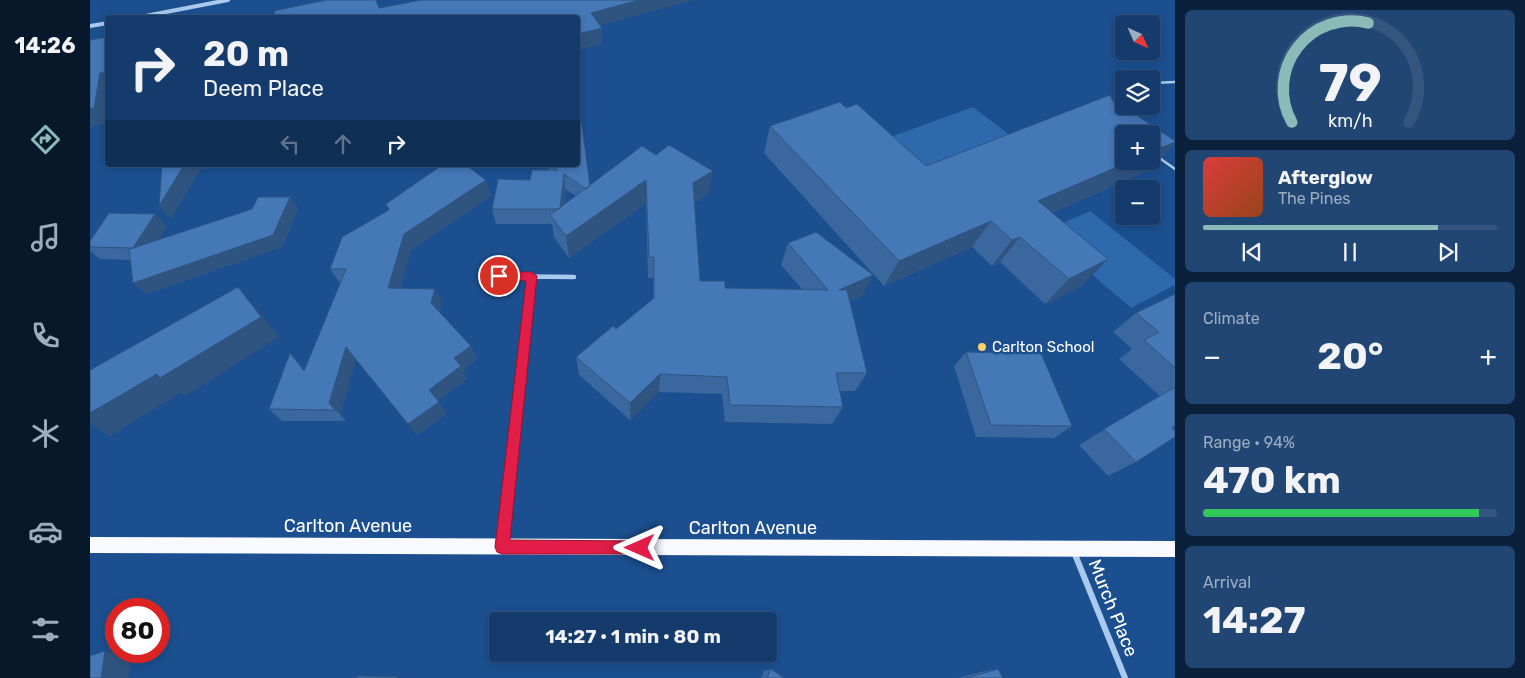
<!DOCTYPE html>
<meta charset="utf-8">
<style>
body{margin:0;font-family:Rubik,sans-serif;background:#214673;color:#f1f3f6;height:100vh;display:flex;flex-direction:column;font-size:19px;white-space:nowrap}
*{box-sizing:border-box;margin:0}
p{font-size:16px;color:#9dadc1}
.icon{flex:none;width:28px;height:28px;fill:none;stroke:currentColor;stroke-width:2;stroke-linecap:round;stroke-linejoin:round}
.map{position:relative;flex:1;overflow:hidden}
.drawer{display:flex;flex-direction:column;gap:10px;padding:10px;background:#0b203b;width:350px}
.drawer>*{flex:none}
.hud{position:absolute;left:15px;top:15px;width:475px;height:152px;border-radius:5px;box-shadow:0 2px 8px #0003,0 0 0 1px #33557e;background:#143b6b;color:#f1f3f6;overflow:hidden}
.needle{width:32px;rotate:135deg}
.controls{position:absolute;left:1025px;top:15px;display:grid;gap:10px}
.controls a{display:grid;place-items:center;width:45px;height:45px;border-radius:5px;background:#143b6b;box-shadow:0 2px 8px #0003,0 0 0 1px #33557e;font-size:25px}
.speed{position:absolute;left:15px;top:598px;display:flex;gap:10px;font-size:25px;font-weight:700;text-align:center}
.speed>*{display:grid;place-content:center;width:65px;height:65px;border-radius:50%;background:#143b6b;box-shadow:0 2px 8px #0003,0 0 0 1px #33557e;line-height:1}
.speed .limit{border:8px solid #d22;background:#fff;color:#111}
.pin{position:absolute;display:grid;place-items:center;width:42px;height:42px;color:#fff;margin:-21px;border:2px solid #fff;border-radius:50%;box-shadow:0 1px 5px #0007}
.me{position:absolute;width:55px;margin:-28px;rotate:270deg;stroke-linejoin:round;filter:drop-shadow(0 0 4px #0008)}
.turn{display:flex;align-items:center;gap:18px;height:105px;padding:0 15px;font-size:22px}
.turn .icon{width:65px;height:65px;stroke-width:2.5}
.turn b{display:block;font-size:35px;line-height:42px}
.lanes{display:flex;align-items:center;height:48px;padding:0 15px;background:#0003;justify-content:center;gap:25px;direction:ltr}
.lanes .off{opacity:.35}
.big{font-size:38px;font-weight:700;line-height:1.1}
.drawer .card{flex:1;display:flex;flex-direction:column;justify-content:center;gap:8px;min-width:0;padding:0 18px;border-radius:8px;background:#214673}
.drawer .dial{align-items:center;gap:0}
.dial svg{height:130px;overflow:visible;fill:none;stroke:#33557e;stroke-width:7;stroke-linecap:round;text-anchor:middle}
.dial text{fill:#f1f3f6;stroke:none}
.song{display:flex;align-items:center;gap:15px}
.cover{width:60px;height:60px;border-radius:8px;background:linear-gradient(135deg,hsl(0 70% 55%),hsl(20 70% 35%))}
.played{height:5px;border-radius:2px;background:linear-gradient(90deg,#8bbbb9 80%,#33557e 80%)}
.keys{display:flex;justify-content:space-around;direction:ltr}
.heat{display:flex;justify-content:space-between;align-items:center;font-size:28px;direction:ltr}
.charge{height:8px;border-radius:4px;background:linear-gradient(90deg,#34c759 94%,#33557e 0)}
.trip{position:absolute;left:399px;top:612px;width:288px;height:50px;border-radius:5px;background:#143b6b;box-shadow:0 2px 8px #0003,0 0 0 1px #33557e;font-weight:700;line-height:50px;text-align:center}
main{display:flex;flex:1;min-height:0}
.dock{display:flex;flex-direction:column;width:90px;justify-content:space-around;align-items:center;background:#08182b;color:#9dadc1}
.dock .icon{width:35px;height:35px}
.dock .current{color:#8bbbb9}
.dock b{font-size:22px;color:#f1f3f6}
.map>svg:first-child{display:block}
.green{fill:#2e69ad}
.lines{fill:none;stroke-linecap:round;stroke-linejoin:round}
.service{stroke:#a9c9ee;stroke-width:2.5}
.minor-far2{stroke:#a9c9ee;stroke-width:4}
.minor-far1{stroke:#a9c9ee;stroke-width:4.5}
.minor{stroke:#a9c9ee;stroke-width:6}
.trunk{fill:#f8faff;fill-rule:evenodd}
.wall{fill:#3a679d;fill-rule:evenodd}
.shaded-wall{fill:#305480}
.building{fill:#4478b7;stroke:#305480}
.route{fill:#e11d48;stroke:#92132f}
.poi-dot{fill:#ffd166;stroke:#1b4f8f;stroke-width:2}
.labels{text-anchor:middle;stroke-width:5;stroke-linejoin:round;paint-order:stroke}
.poi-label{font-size:15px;fill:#fff;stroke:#1b4f8f;text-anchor:start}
.near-street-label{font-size:18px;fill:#fff;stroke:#1b4f8f}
</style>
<main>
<nav class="dock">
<b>14:26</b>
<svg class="icon current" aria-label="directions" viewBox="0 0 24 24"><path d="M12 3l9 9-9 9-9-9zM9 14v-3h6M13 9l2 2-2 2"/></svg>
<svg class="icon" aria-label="music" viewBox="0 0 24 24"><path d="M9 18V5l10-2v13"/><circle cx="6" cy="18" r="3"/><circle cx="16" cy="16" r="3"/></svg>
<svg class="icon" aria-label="phone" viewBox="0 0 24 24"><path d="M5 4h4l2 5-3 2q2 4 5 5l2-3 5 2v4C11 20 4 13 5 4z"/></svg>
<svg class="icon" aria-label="climate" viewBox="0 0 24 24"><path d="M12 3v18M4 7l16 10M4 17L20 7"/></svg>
<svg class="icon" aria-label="car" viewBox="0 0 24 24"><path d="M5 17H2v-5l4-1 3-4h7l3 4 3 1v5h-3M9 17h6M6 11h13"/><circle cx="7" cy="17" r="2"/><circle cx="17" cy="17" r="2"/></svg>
<svg class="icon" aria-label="filters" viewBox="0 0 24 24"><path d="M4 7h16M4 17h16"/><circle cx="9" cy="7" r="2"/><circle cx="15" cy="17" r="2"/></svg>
</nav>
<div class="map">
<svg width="1085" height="678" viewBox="0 0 1085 678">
<rect width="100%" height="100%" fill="#1b4f8f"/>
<!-- green -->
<path class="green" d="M883 107 930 143 836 181 792 140Z
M1000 211 1085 279V285L1041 308 953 232Z"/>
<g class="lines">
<!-- service -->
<path class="service" d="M1061 83 1085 82
M1024 105 1034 97
M1061 152 1085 169"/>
<!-- minor-far2 -->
<path class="minor-far2" d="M45 18 138 0
M0 26 18 23"/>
<!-- minor-far1 -->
<path class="minor-far1" d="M393 276 484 277
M429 392 442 276"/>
<!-- minor -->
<path class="minor" d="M412 544 429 391
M984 552 1035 678"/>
<!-- trunk -->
<path class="trunk" d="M0 537 1085 541V557L0 553Z"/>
</g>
<!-- wall -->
<path class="wall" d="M1024 103 1085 141V143L1061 169 962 213 993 285 955 304 910 262 902 266 882 247 794 286 674 153 680 126 756 108 836 166Z
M552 146 619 193 604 203 610 281 635 288 712 289 691 265 698 243 772 296 760 301 777 373 765 391H750L753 407 742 424 635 422 632 394 569 392 540 420 489 375 486 357 526 329 563 299V278H558L556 203 479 258 464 237 462 224H406L402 209 440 180 459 170 458 165H488L500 186ZM475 189 486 196 474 205Z
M396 180 401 196 321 250 310 288 352 303 349 312 381 346 387 359 373 369 377 379 348 400 356 414 327 435 266 360 250 414 256 421H192L179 409 200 353 215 369 250 283 240 269Z
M200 197 208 209 192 247 56 294 40 260 10 259 0 251V241L77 226 68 240Z
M1085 294V426L1082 428 1046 462 1018 476 989 445 1070 396 1029 359 1042 349 1023 332 1046 313Z
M876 352 982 426 964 438 886 437 864 366Z
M681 669 694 678H671L674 671Z
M908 669 913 678H868L891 672Z"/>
<!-- shaded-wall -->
<path class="shaded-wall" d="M549 0H603L501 28V13Z
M512 28V44L488 50V34Z
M18 59 17 123 0 127V109L10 73Z
M1085 142V143L1061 169 928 228 948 201 1041 161H1061V152Z
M94 165H121V168L110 170 81 219 69 206Z
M623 171 619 193 600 205 603 183Z
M474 174 475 189 472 224 470 209Z
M396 180 401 196 321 250 306 302 298 288 314 234Z
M556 180V203L479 258 476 236Z
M200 197 208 209 192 247 56 294 43 283Z
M65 214 77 226 56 260 43 248Z
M901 221 882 247 794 286 809 261Z
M930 237 910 262 902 266 922 240Z
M1018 259 993 285 955 304 979 279Z
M783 275 772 296 739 310 749 290Z
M148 287 166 308 189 337 95 396 90 393 20 436 0 424V413Z
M345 289 352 303 348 317 341 303Z
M381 346 387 359 373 369 377 379 346 402 339 390 364 358Z
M256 347 266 360 250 414 256 421 239 403Z
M200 353 212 366 226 384 214 371Z
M570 374 569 392 540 420V403Z
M349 402 356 414 327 435 318 424Z
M15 651 41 655 38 678H11Z"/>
<!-- building -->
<path class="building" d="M236 0H286L289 8 331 0H549L501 13 512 28 488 34V18H181L185 17 184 11Z
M18 37V59L16 72 10 73 4 108 0 109V40Z
M1020 95 1024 103 1027 102 1085 141V142L1061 152V134H1034V161H1041L948 201 1018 259 979 279 930 237 922 240 901 221 809 261 680 126 750 102 756 108 767 104 836 166Z
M491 118 500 186 496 189 474 174 470 208 469 209H402L408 179 440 180 442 170H468L461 165H488V119Z
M579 145 623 171 603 183 610 281H635V288L738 290 698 243 726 232 783 275 749 290H757L777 373H746L753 407 640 405 637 377 570 374 540 403 486 357 523 326 526 329 564 298V257H559L556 180 476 236 460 215 552 146 566 155Z
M72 165H94L69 206Z
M352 165H376L396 180 314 234 298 288 345 289 341 303 381 346 364 358 371 366 339 390 349 402 318 424 256 347 239 403 245 410 179 409 200 353 214 371 256 269H240L252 237 299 210 296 204Z
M168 197H200L183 235 43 283 39 249 43 248 0 247V241L19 213 65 214 43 248 162 209Z
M148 287 171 317 70 378 67 374 0 413V370Z
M1085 294V368L1054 340 1069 332 1046 313Z
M876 352 951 353 982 426 901 425Z
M1085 387V426L1082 428 1085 431V437L1046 462 1014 429Z
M15 651 11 678H0V656Z
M681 669 694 678H677Z
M908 669 913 678H876Z
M267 676 308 677V678H267Z"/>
<!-- route -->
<path class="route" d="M409 272H442L447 276 420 540 550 541 555 543 557 548 555 552 550 554H412L407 552 405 547 436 281 405 279 404 276Z"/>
<!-- markers -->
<circle class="poi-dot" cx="892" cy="347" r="5"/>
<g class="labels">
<!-- poi labels -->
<g class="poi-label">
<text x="902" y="352">Carlton School</text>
</g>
<!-- near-street labels -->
<g class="near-street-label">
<text x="258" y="532">Carlton Avenue</text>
<text x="663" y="534">Carlton Avenue</text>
<text transform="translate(1023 608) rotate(68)" y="6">Murch Place</text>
</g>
</g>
</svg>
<div class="controls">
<a><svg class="needle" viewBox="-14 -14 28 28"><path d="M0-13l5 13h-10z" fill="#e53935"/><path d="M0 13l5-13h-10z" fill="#9dadc1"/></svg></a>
<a><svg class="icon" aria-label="layers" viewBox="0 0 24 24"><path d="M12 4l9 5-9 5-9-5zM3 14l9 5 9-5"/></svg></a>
<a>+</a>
<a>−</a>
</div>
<div class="speed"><div class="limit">80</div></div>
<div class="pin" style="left:409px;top:276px;background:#d93025"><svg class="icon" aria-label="arrive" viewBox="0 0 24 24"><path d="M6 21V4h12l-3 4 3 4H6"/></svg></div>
<svg class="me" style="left:550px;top:548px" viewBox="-20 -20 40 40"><path d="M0-17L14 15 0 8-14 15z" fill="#e11d48" stroke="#fff" stroke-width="4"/></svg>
<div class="trip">14:27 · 1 min · 80 m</div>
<div class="hud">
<div class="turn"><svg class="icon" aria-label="right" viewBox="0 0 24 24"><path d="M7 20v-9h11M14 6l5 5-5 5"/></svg><div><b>20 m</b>Deem Place</div></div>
<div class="lanes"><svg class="icon off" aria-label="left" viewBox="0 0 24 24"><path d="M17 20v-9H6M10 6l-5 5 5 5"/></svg><svg class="icon off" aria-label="ahead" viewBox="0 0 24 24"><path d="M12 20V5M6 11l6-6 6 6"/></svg><svg class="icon" aria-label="right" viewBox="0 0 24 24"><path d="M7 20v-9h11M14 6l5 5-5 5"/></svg></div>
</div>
</div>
<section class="drawer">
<div class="card dial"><svg viewBox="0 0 100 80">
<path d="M14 69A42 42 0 1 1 86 69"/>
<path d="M14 69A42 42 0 0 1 61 8" stroke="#8bbbb9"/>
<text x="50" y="56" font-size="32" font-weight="700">79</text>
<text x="50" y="72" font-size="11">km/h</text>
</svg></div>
<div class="card">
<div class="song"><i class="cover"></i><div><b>Afterglow</b><p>The Pines</p></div></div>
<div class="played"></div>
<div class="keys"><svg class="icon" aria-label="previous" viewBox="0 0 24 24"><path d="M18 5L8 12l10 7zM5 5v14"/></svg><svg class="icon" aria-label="pause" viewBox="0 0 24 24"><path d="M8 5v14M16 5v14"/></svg><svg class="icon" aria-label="next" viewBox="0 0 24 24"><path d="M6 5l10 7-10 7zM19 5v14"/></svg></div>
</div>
<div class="card"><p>Climate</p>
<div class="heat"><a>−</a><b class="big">20°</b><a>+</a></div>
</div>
<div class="card"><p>Range · 94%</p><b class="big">470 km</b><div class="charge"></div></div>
<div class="card"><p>Arrival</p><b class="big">14:27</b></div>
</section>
</main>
